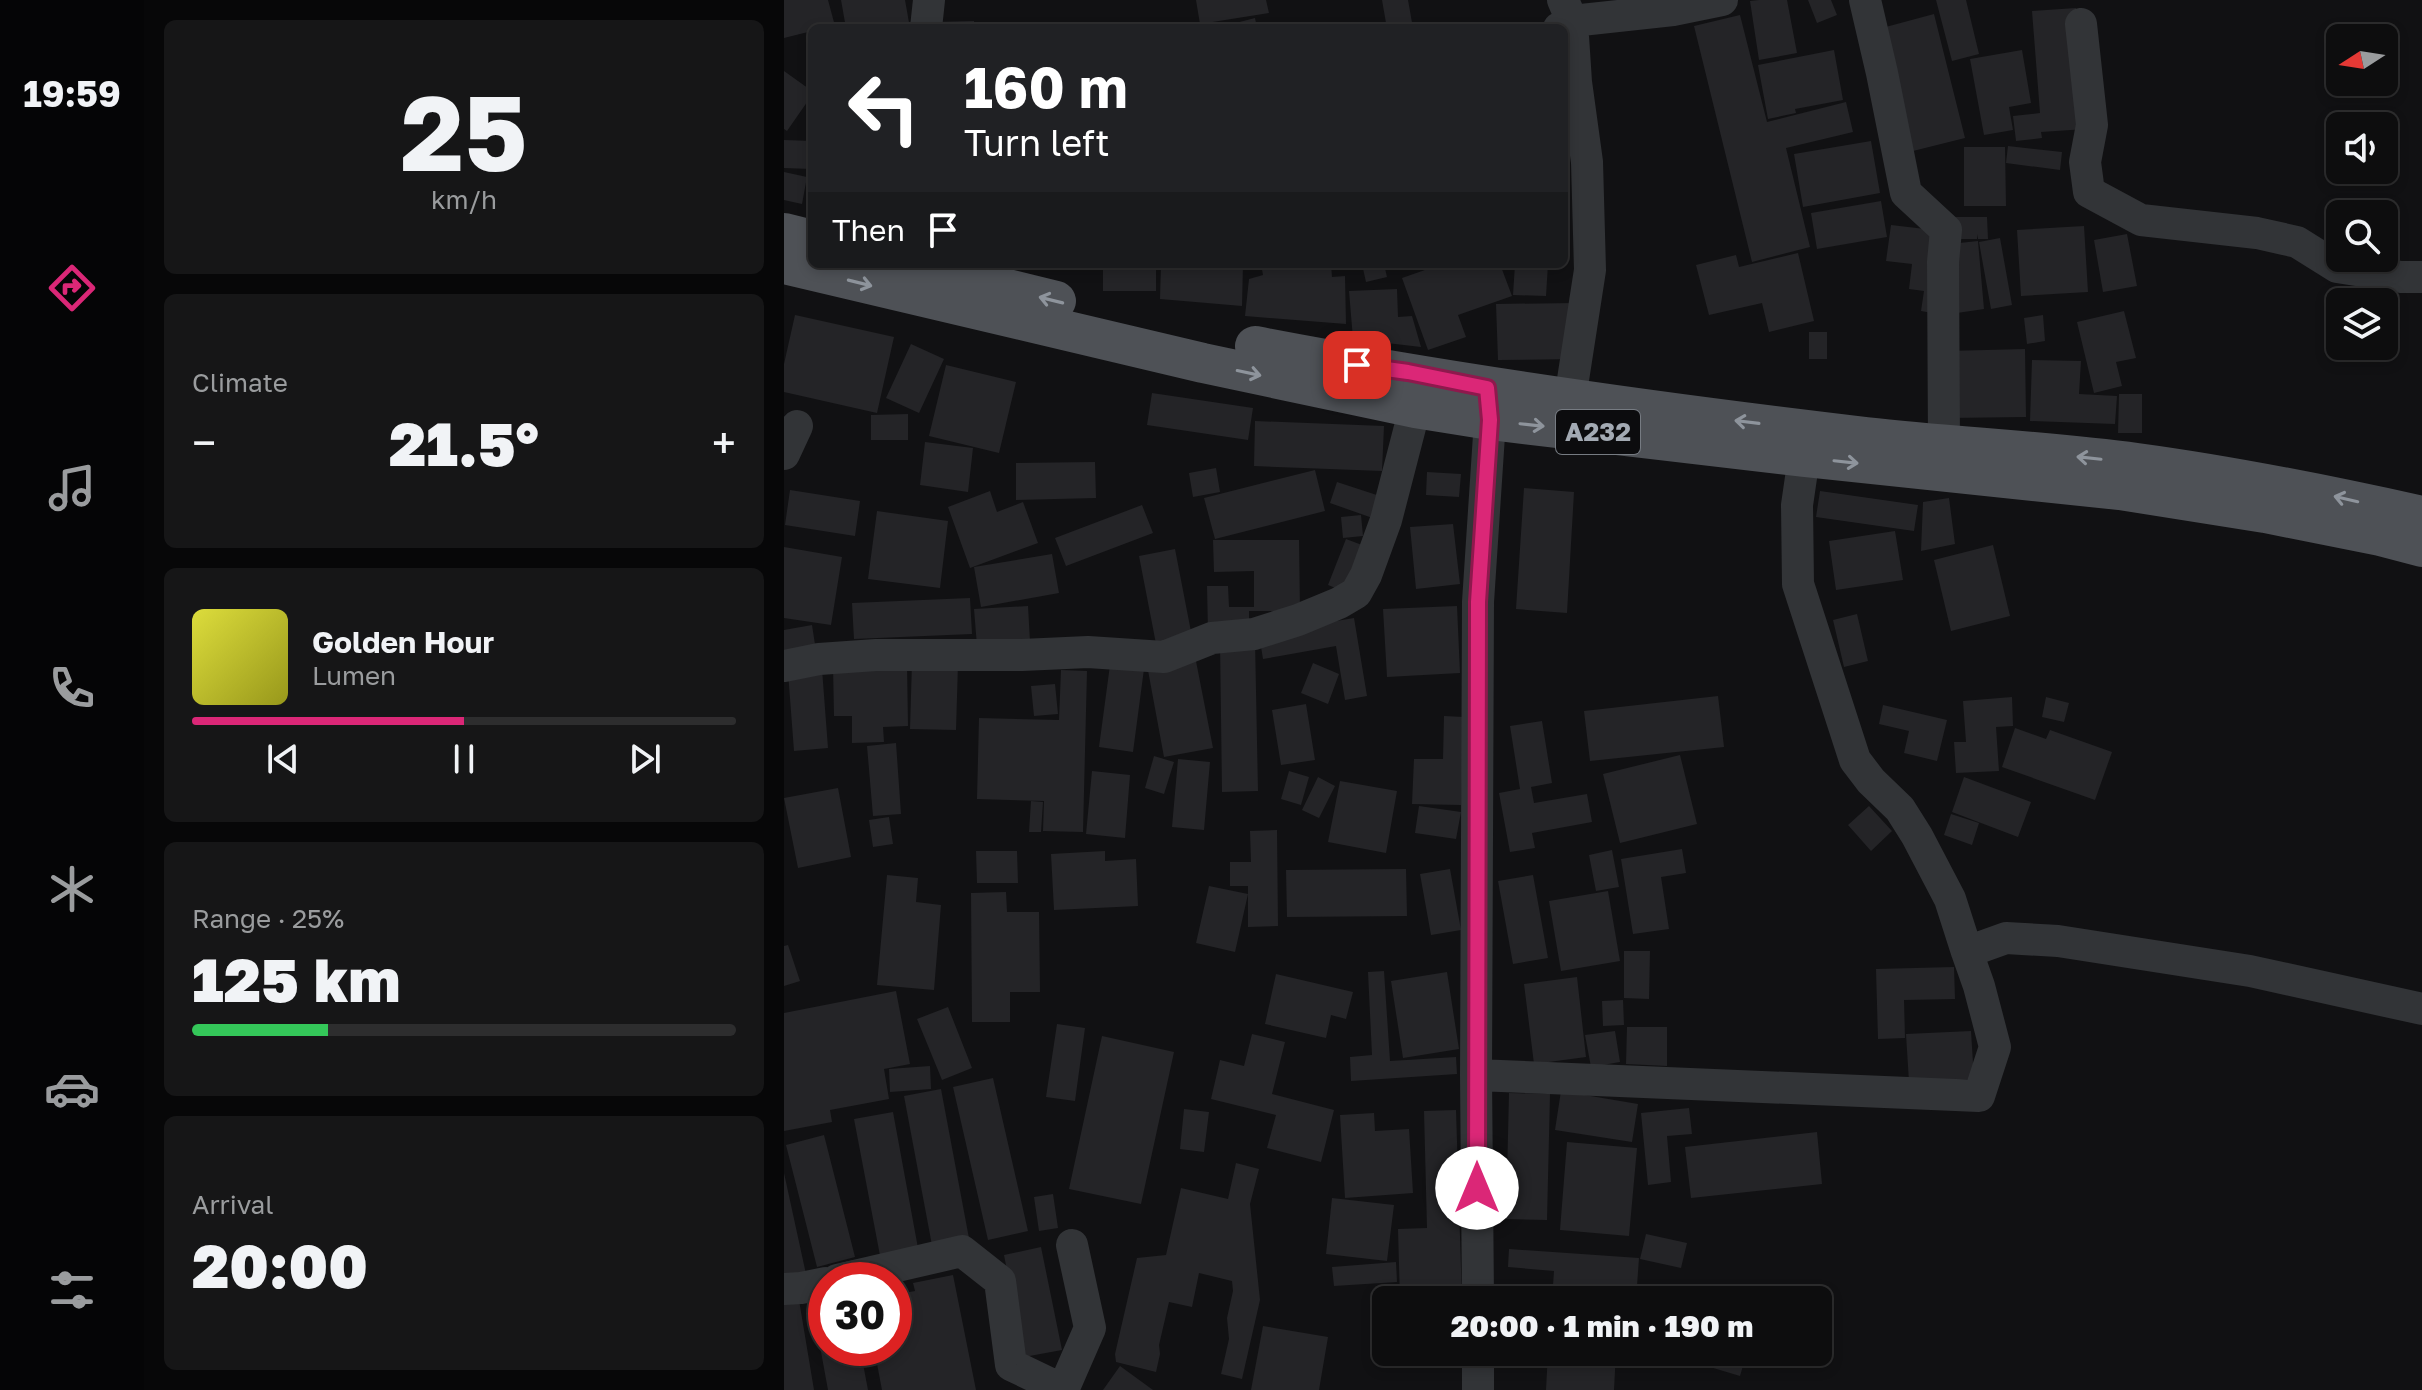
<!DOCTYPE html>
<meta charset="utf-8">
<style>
body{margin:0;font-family:"Golos Text",sans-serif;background:#161617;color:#f1f3f6;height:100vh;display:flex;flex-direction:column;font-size:30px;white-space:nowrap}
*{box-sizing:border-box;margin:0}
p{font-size:26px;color:#9a9c9e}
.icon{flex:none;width:44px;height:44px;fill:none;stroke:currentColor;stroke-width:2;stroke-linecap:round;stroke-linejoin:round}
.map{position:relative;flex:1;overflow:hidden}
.panel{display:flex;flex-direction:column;gap:20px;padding:20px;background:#070708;width:640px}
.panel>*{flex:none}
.guide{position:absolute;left:24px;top:24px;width:760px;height:244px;border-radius:12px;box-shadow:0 4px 12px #0003,0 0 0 2px #2d2d2e;background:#202124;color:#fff;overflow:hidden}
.needle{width:52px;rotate:258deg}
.tools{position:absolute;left:1542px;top:24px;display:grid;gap:16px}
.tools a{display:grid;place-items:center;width:72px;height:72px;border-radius:12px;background:#0d0d0e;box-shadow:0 4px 12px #0003,0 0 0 2px #2d2d2e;font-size:40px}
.speed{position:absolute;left:24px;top:1262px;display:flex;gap:16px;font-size:40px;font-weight:700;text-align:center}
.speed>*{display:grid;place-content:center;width:104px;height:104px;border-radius:50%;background:#0d0d0e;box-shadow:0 4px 12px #0003,0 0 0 2px #2d2d2e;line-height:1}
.speed .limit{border:12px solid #d22;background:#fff;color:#111}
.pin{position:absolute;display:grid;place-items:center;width:68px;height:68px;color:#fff;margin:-34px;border-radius:16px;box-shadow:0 4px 12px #0006}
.me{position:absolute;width:88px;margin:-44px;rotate:0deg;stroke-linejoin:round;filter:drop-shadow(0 0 6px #0008)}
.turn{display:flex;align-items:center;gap:28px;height:168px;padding:0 24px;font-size:36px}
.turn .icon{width:104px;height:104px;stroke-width:2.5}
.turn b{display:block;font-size:56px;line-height:68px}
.then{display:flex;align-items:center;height:76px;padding:0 24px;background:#0003;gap:16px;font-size:30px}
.big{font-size:60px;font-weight:800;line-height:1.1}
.panel .card{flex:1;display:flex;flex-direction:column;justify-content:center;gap:12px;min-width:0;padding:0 28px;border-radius:12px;background:#161617}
.panel .dial{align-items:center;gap:0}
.dial b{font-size:104px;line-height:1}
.song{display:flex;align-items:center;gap:24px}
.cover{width:96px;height:96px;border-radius:12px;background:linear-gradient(135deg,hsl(60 70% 55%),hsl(60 70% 35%))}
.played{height:8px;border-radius:4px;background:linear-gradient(90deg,#db2777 50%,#2d2d2e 50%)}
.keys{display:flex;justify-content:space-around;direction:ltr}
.heat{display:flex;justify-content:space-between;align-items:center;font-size:44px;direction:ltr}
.charge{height:12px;border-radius:6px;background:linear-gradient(90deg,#34c759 25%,#2d2d2e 0)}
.trip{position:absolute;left:588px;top:1286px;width:460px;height:80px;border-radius:12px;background:#0d0d0e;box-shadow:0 4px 12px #0003,0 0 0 2px #2d2d2e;font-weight:800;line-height:80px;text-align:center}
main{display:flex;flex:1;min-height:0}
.dock{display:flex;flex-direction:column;width:144px;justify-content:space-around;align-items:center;background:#050506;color:#9a9c9e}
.dock .icon{width:56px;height:56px}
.dock .current{color:#db2777}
.dock b{font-size:36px;color:#f1f3f6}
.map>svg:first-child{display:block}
.building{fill:#242427}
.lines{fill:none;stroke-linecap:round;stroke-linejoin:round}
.minor{stroke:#323437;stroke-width:32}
.major{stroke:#4e5156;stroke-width:40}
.oneway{stroke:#8e949c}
.route-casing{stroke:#8e194d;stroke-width:20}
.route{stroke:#db2777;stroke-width:14}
.labels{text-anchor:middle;stroke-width:8;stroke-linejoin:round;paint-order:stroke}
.shield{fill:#0c0c0e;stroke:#767b82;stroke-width:2}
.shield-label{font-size:26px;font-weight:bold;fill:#a3aab3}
</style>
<main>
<nav class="dock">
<b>19:59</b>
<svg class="icon current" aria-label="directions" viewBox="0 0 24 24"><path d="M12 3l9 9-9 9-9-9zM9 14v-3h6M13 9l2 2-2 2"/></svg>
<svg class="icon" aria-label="music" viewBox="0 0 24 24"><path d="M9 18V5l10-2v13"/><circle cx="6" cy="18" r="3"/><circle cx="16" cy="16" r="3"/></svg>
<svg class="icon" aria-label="phone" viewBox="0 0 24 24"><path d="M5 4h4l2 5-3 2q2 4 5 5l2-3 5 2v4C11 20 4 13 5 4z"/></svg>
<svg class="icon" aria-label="climate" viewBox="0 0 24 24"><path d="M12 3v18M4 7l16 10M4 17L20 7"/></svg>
<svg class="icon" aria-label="car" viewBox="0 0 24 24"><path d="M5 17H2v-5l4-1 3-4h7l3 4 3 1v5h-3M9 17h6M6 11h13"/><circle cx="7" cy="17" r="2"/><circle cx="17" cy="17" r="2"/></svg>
<svg class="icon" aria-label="filters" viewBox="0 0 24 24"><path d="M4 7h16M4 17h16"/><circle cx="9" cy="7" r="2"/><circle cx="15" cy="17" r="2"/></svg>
</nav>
<section class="panel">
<div class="card dial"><b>25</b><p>km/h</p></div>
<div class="card"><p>Climate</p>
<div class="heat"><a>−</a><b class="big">21.5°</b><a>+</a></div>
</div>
<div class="card">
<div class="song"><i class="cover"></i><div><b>Golden Hour</b><p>Lumen</p></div></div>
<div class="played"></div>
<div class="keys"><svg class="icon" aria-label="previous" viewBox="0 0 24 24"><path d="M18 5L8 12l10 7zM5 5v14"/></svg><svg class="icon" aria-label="pause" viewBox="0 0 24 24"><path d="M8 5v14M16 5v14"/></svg><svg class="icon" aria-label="next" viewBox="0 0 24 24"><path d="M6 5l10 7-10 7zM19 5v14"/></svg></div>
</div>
<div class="card"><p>Range · 25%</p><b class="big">125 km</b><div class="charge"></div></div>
<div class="card"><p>Arrival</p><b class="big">20:00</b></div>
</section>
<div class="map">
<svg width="1638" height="1390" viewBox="0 0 1638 1390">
<rect width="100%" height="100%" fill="#111113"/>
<!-- building -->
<path class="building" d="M0 0H44L51 26 28 28V31L0 38Z
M57 0H121L126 28H62Z
M412 0H482L485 13 416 24Z
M598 0H624L629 28H590L589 25 602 23Z
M975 0H1003L1013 53 975 60 966 1Z
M1024 0H1047L1053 15 1033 23Z
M1152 0H1182L1195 54 1168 61Z
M1292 8 1302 129 1257 132 1258 138 1232 141 1229 116 1256 113 1248 11Z
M1150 14 1181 138 1129 151 1098 28Z
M956 15 983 122 1062 102 1069 132 1002 148 1026 247 968 262 910 26Z
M471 18 473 28H436V27Z
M190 21V28H149V22Z
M1050 50 1059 100 1011 109 1012 113 984 119 974 65Z
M1238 50 1247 103 1225 107 1229 130 1200 135 1186 59Z
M0 71 28 91V95L3 131 0 129Z
M0 140 28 141 27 169 0 168Z
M1087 141 1096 193 1019 207 1010 154Z
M1224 146 1278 152 1276 170 1222 163Z
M1180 147H1221L1222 206H1180Z
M0 172 23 177 18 204 0 200Z
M1097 201 1103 237 1033 249 1027 213Z
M1171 217H1203L1204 239H1194L1193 234V239H1171Z
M1107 225 1158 231 1148 313 1137 311 1140 291 1125 289 1128 264 1102 261Z
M1300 226 1304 292 1237 296 1233 230Z
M1343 234 1353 286 1319 292 1310 240Z
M1216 238 1228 305 1207 309 1195 242Z
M1194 241 1200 309 1173 313 1166 244Z
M1014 253 1030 321 985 332 978 303 925 315 912 265 952 255 955 267Z
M319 264H372V291H319Z
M377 264H459L458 306 376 299Z
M477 264H547L548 277 561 276 562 324 461 316 465 279 479 275Z
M578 264H600L603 277 582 282Z
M658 264H716L728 296 674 315 682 337 644 350 618 278Z
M731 264H764L762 296 729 295Z
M613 289 614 317 628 316 637 347 569 339 565 291Z
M791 303 792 359 714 360 712 304Z
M1340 311 1352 358 1332 362 1338 386 1310 393 1293 322Z
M11 315 110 337 93 413 0 392V364Z
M1259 315 1261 341 1243 344 1240 318Z
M1025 332H1043V359H1025Z
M127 344 160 359 135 413 102 398Z
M1241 349 1242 417 1164 418 1163 351Z
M1248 360 1297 361 1295 394 1333 396 1331 424 1246 421Z
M162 365 232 382 215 453 145 436Z
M368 393 469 408 464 440 363 425Z
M1335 394H1358V433H1334Z
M124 414V440H87V415Z
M471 421 600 426 598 471 470 466Z
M141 442 189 448 184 492 136 485Z
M311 462 312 498 232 500V463Z
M432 468 436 492 409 497 405 473Z
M531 470 541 511 431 539 420 498Z
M643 472 677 474 675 497 642 495Z
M553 482 605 499 597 521 546 503Z
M740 488 790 492 783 613 732 609Z
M6 490 76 501 71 536 1 525Z
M206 491 213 512 239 502 254 543 186 568 164 507Z
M1036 491 1134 505 1130 531 1032 517Z
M1165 498 1171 544 1137 551 1139 502Z
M358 505 369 533 282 566 271 538Z
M93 511 164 521 156 588 84 579Z
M577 515 579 536 559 538 557 517Z
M669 524 676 584 632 589 626 527Z
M1111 531 1119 580 1052 590 1045 541Z
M562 539 586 548 569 595 544 585Z
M429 540H515L516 611H465V632H424L423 586H444L445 607H470V571L430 572Z
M1209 545 1226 616 1167 631 1150 560Z
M0 547 58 557 47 625 0 618Z
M391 549 409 642 373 649 355 556Z
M268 554 275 593 197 607 190 567Z
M186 598 188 634 70 639 68 603Z
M244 606 246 642 193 646 190 609Z
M673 606 676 673 603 677 599 609Z
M1073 614 1084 661 1060 667 1049 620Z
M570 618 583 696 561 700 552 646 479 659 475 634Z
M28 625 32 651 0 656V630Z
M471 640 474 791 438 792 436 641Z
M411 656 429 748 380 757 363 665Z
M128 662 174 664 172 730 126 729Z
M123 663 124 726 99 727 100 742 68 743V716H50L49 665Z
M529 663 555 674 544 704 517 693Z
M326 665 360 669 349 752 315 747Z
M38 669 44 748 10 751 4 672Z
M277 670 303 671 299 832 259 831 260 801 193 799 195 718 275 720Z
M271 684 274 714 250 716 247 686Z
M934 696 940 747 806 761 800 711Z
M1228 697 1229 726 1212 727 1215 771 1172 773 1170 742H1182L1179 701Z
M1262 697 1285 703 1280 722 1258 717Z
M522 704 531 760 497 765 488 710Z
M1099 705 1163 720 1153 761 1120 753 1125 731 1095 724Z
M660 716 680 717 677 805 628 804 630 759H659Z
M758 721 768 783 747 787 750 803 803 794 808 822 748 833 751 848 726 852 715 793 736 789 726 726Z
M1231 728 1262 739 1266 730 1328 752 1311 800 1218 767Z
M112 743 117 814 89 816 83 746Z
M896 755 913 824 836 843 819 774Z
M370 756 390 762 380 794 361 788Z
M394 759 426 762 420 830 388 827Z
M308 771 346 775 341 838 302 834Z
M505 771 525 777 517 805 497 799Z
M534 777 551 786 535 818 518 810Z
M1180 777 1247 802 1234 837 1168 812Z
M556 781 613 791 602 853 544 842Z
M54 788 67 857 14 868 0 798Z
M247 801 259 802 257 832H245Z
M635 806 677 812 672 839 631 833Z
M1085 806 1108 831 1087 851 1064 825Z
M1167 814 1195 823 1188 845 1160 835Z
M105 817 109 844 89 847 85 820Z
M493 830 494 926 464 927V886H446V862H467L466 831Z
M898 849 902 873 877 877 885 929 849 934 837 859Z
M828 850 835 887 812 891 805 855Z
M192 851H233L234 883H193Z
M321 851V861L352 859 354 906 270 910 267 854Z
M622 869 623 916 503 917 502 870Z
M666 869 677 930 647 935 636 874Z
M103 875 134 878 132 902 157 905 150 990 93 985Z
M749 875 764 958 729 964 714 881Z
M425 886 464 894 451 952 412 943Z
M824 891 836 961 777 971 765 901Z
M222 892 223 912H255L256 992H226V1022H188L187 893Z
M4 945 16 981 0 986V946Z
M840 951H866L865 999 840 998Z
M1170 967 1171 999 1120 1000 1121 1038 1094 1039 1092 969Z
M600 971 606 1061 672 1057 673 1074 567 1081 566 1057 588 1055 584 972Z
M663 972 675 1049 619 1058 607 981Z
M492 974 569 992 562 1019 547 1015 542 1038 481 1024Z
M793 977 802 1057 750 1064 740 984Z
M112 991 126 1064 100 1069 105 1099 46 1110 48 1122 0 1131V1013Z
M839 1000 840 1025 819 1026 818 1001Z
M164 1007 188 1068 158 1080 133 1019Z
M273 1024 301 1028 291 1101 262 1097Z
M843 1027H883V1066L842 1064Z
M831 1031 836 1062 807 1067 801 1035Z
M1187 1031 1190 1079 1125 1082 1122 1034Z
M468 1034 501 1042 488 1094 550 1110 537 1162 483 1148 492 1115 427 1099 436 1060 460 1066Z
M318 1036 390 1052 357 1204 285 1189Z
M146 1066 147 1089 106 1092 105 1069Z
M209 1078 244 1231 204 1240 169 1087Z
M157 1089 187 1249 150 1256 120 1096Z
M777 1091 854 1104 848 1142 771 1130Z
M725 1093 766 1094 763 1220 722 1219Z
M905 1108 908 1134 883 1136 887 1182 864 1185 857 1113Z
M400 1109 425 1112 420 1152 396 1149Z
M672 1110 678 1300H616L614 1229 643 1228 640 1111Z
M109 1112 136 1259 98 1266 70 1119Z
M590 1113 591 1131 625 1129 629 1193 561 1198 556 1115Z
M1033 1132 1038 1184 907 1198 901 1147Z
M40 1135 71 1257 33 1267 2 1145Z
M783 1142 853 1148 845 1236 776 1230Z
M452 1163 475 1169 466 1204 476 1300 458 1379 437 1374 445 1339 443 1318 449 1291 448 1281 415 1273 408 1307 385 1302 375 1345 376 1354 372 1372 332 1362 331 1354 353 1258 382 1255 397 1188 444 1199Z
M0 1173 22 1274 0 1279Z
M269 1194 274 1228 255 1231 250 1197Z
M548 1198 610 1205 603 1261 542 1254Z
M862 1234 903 1243 897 1268 856 1259Z
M257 1247 278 1350 240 1357 220 1255Z
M725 1249 855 1258 852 1300H768L770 1271 724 1267Z
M612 1262 613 1282 550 1286 548 1267Z
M169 1275 192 1390H98L90 1348H110V1295L131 1291 129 1283Z
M15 1300 30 1390H0V1302Z
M42 1306V1348H76L84 1390H44L29 1308Z
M479 1326 544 1337 535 1390H467Z
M764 1352H832L830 1390H762Z
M919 1352H963L956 1376 916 1364Z
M336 1366 369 1390H319Z"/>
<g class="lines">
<!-- minor -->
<path class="minor" d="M779 0 788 21 792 82 803 162 806 270 786 399
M1081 0 1098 73 1122 193 1162 230 1159 262 1160 444
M1297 24 1308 125 1301 162 1305 192 1357 220 1473 233 1513 242 1553 267 1617 277H1638
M142 28 145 0
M775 28 788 21 889 10 938 0
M0 454 13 426
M1020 457 1013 505 1014 584 1071 760 1087 781 1116 809 1133 836 1166 899 1183 952
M0 666 35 659 92 655H238L304 652 380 657 428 638 470 634 514 620 555 603 572 593 582 575 602 520 631 408
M692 1075 1195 1096 1211 1047 1195 986 1183 952 1222 938 1274 941 1466 971 1638 1009
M53 1280 178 1251 216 1281 227 1365 279 1390 306 1328 288 1245
M0 1289 17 1288 42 1283
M694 1300 692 1075 694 602 706 420 704 396
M694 1390V1352"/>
<!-- major -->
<path class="major" d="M0 233 28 240
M0 264 419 363 631 408 706 420 1020 457 1336 490 1481 513 1596 536 1638 547
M123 264 272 301
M471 346C673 385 877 413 1082 437 1172 447 1263 451 1353 463 1449 476 1544 495 1638 516"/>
</g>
<!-- one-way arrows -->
<defs><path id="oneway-shaft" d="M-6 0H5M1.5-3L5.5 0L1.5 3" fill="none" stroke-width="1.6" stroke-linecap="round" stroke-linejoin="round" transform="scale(2)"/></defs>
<g class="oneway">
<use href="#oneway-shaft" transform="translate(76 283) rotate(14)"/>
<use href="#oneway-shaft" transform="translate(267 300) rotate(-166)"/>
<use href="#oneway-shaft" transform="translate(465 373) rotate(12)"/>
<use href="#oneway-shaft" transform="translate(963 422) rotate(-173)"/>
<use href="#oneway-shaft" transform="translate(748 425) rotate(6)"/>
<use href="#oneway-shaft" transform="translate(1305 458) rotate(-174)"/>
<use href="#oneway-shaft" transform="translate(1062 462) rotate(6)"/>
<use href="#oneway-shaft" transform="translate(1562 499) rotate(-167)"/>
</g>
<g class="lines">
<!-- route casing -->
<g class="route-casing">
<path id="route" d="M573 365 624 372 703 388 706 420 694 602 693 1188"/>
</g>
<!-- route -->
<use href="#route" class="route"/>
</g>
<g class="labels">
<!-- shield labels -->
<rect class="shield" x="772" y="410" width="84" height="44" rx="6"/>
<g class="shield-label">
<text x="814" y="441">A232</text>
</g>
</g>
</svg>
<div class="tools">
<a><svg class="needle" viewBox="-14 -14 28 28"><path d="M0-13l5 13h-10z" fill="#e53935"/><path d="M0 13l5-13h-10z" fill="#9a9c9e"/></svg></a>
<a><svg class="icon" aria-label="sound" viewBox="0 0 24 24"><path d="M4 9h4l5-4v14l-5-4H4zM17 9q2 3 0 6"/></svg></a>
<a><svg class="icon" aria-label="search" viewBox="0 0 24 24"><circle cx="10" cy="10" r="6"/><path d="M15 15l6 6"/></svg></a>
<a><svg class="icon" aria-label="layers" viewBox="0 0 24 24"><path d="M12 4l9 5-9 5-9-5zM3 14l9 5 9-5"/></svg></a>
</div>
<div class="speed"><div class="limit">30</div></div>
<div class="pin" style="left:573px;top:365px;background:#d93025"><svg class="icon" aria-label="arrive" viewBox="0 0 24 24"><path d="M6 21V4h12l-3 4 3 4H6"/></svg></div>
<svg class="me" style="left:693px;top:1188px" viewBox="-20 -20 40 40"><circle r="19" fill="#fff"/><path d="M0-13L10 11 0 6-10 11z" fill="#db2777"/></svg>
<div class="trip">20:00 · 1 min · 190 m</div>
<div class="guide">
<div class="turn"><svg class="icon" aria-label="left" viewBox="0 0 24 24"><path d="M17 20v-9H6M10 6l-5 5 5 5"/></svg><div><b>160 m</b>Turn left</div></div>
<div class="then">Then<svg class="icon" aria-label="arrive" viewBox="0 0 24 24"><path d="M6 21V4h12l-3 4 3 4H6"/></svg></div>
</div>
</div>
</main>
